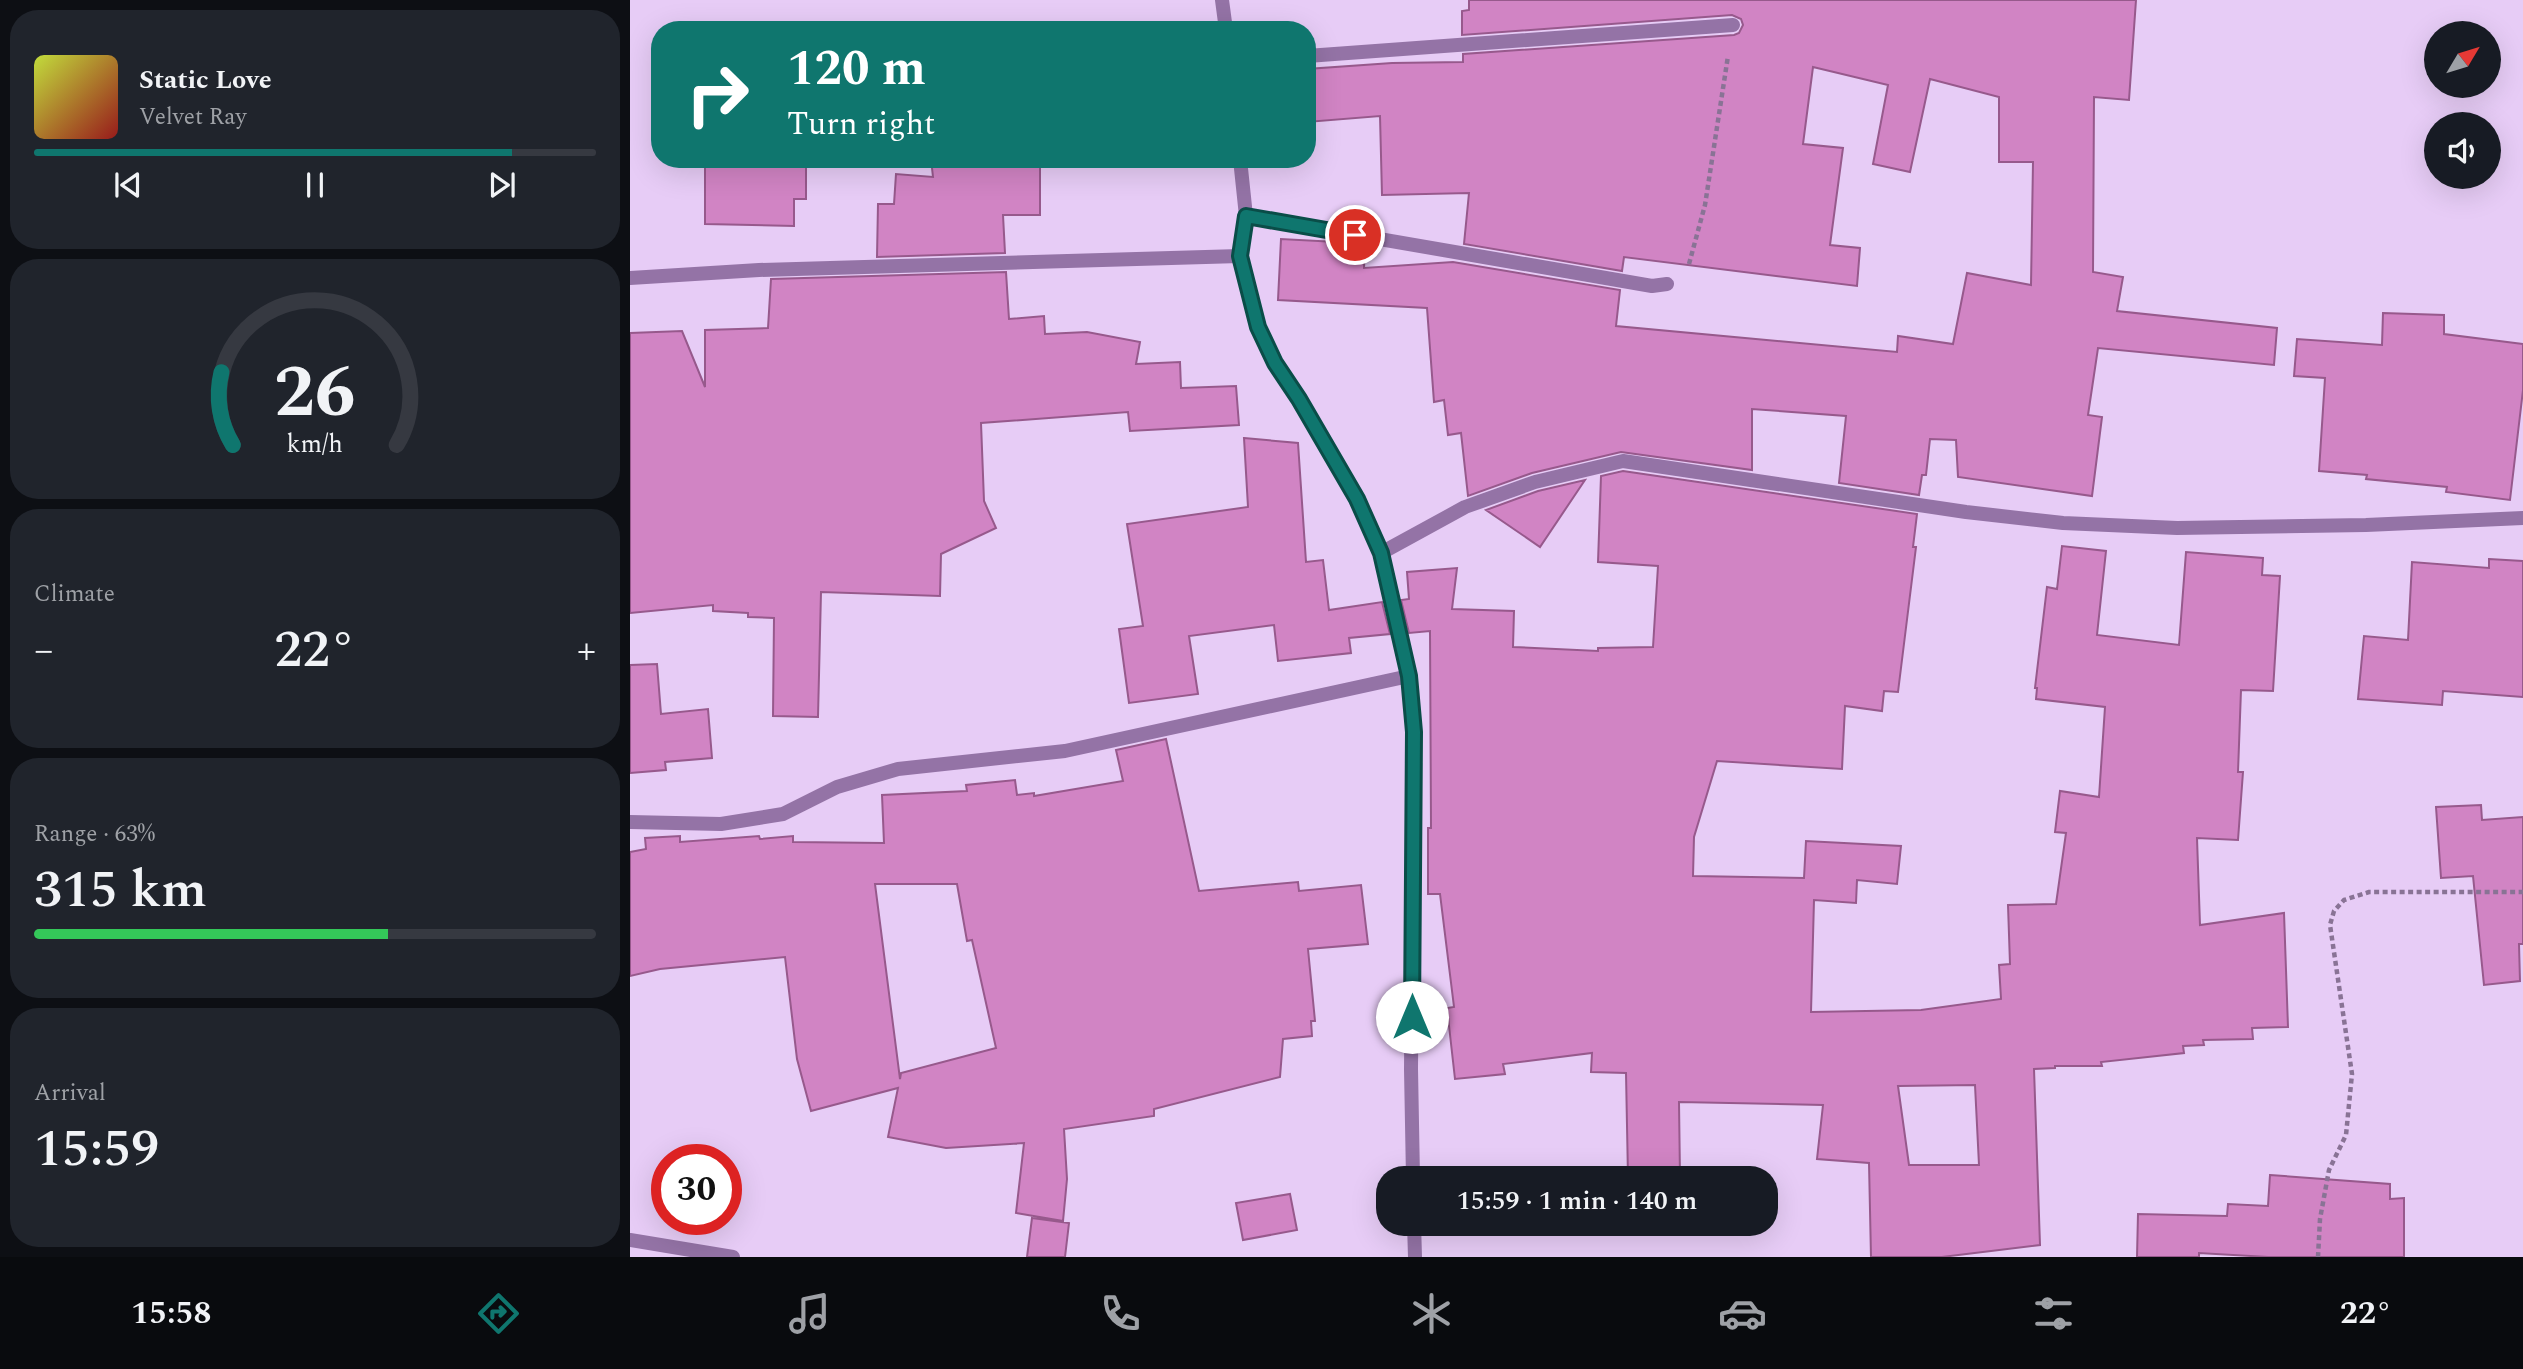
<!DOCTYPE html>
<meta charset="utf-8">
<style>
body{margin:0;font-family:Spectral,serif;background:#20242c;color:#f1f3f6;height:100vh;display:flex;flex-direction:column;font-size:26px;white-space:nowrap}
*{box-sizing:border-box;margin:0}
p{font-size:23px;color:#9ea1a6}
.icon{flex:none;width:38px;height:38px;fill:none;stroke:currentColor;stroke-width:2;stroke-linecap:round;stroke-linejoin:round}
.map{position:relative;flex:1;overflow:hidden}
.sheet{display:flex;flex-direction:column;gap:10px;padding:10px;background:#0d0f14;width:630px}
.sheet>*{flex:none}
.guide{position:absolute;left:21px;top:21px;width:665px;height:147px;border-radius:28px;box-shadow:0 7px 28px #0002;background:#0f766e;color:#fff;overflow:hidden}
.needle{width:46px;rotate:52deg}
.fabs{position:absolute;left:1794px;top:21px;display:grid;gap:14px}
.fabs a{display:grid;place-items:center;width:77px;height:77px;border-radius:50%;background:#171b24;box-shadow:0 7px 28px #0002;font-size:35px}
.speed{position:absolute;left:21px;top:1144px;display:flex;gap:14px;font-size:35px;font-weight:700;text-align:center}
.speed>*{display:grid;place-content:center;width:91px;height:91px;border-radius:50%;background:#171b24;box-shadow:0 7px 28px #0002;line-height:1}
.speed .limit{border:10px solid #d22;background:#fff;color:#111}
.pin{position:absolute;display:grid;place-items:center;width:60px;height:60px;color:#fff;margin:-30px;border:4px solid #fff;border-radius:50%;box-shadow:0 2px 7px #0007}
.me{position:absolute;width:77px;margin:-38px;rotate:0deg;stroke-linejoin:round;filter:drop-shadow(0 0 5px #0008)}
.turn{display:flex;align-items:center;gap:24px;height:147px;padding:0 21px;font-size:32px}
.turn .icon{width:91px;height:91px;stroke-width:2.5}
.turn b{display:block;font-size:49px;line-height:60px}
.big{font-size:52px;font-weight:600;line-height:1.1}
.sheet .tile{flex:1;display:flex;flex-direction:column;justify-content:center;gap:10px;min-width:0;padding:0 24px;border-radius:28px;background:#20242c}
.sheet .dial{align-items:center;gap:0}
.dial svg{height:182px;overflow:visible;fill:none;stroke:#363941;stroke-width:7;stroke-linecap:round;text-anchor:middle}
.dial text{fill:#f1f3f6;stroke:none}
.song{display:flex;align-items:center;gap:21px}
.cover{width:84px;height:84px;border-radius:10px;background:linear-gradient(135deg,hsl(70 70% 55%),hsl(0 70% 35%))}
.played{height:7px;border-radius:4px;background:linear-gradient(90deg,#0f766e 85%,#363941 85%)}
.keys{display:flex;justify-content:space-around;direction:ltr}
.heat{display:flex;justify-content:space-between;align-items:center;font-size:38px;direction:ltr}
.charge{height:10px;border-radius:5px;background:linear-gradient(90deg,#34c759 63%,#363941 0)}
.trip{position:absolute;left:746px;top:1166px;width:402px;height:70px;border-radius:28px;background:#171b24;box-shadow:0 7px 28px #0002;font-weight:600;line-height:70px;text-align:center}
.dock{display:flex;height:112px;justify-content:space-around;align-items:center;background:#090b0e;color:#9ea1a6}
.dock .icon{width:49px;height:49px}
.dock .current{color:#0f766e}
.dock b{font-size:32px;color:#f1f3f6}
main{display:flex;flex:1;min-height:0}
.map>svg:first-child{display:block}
.building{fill:#d184c4;stroke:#97598c;stroke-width:2;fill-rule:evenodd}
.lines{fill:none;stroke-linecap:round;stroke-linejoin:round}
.path{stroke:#897395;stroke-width:4.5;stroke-dasharray:5 3.5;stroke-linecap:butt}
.minor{stroke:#9473a6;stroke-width:14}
.route-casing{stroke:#0a4d48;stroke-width:18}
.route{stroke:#0f766e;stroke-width:12}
</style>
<main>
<section class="sheet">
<div class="tile">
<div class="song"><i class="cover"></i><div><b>Static Love</b><p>Velvet Ray</p></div></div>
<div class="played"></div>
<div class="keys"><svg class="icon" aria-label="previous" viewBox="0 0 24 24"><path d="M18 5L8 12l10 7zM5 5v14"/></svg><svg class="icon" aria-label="pause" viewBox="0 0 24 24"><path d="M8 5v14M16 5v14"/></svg><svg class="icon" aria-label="next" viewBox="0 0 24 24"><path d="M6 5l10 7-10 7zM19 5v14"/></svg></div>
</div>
<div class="tile dial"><svg viewBox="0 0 100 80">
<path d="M14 69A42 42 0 1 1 86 69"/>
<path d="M14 69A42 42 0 0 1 9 37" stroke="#0f766e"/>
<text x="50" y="56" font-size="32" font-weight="700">26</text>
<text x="50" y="72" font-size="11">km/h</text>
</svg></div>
<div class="tile"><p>Climate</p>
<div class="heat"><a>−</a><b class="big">22°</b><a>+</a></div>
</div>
<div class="tile"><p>Range · 63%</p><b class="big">315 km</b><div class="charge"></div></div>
<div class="tile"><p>Arrival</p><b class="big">15:59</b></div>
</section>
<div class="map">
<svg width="1893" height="1257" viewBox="0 0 1893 1257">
<rect width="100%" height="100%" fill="#e7ccf6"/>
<!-- building -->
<path class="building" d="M839 0H1506L1499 100 1464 97 1463 272 1493 277 1487 311 1647 328 1644 365 1468 348 1458 415 1472 417 1462 496 1328 477 1326 440 1300 439 1296 475H1292L1289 495 1209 483 1216 416 1122 409V470L991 452 902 473 838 496 831 433 818 435 814 400 804 402 797 308 648 300 651 239 707 242 735 246 734 268 823 262 990 290 986 326 1267 352 1268 336 1323 344 1337 273 1401 285 1403 162H1369V97L1300 79 1280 172 1243 164 1258 85 1183 67 1173 144 1213 148 1200 245 1230 248 1227 286 994 257 992 271 834 244 839 193 752 195 750 116 677 122V69L762 63 833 62V54L1104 35 1109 33 1113 25 1111 19 1102 15 832 35V11L839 10Z
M75 159H176V199H164V226L75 224Z
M301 159H410V215H373L375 253 247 257 248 204H264L266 174 303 177Z
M376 272 379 319 414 316 415 334 457 332 510 342 506 364 550 362 551 388 606 386 609 425 500 431 498 412 351 423 354 501 366 528 311 554 310 596 191 592 188 717 143 716 144 618 118 617V613L83 611V605L0 613V333L52 331 75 387V330L138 328 141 279Z
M1753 313 1814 315V334L1893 344V390L1880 500 1816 492 1817 487 1736 479 1737 475 1689 471 1695 378 1664 376 1667 339 1752 345Z
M614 438 668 443 676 562 693 560 699 610 752 602 760 634 719 638 721 653 648 661 644 625 559 636 568 694 499 703 489 629 513 626 497 524 618 507Z
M993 471 1287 514 1283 547H1286L1268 692 1254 691 1252 711 1215 706 1212 769 1087 761 1064 837 1063 876 1174 878 1176 841 1271 846 1267 884 1227 880 1226 903 1184 900 1181 1012 1291 1010 1371 999 1369 965 1380 964 1378 905 1426 904 1436 833 1425 832 1430 791 1469 797 1475 707 1406 699 1407 688H1405L1417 587 1427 589 1432 546 1476 551 1467 635 1549 645 1556 552 1633 558 1632 575 1650 576 1643 691 1611 690 1608 772H1613L1608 840 1567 838 1570 925 1654 913 1658 1027 1622 1028 1623 1039 1573 1040 1574 1045 1553 1046 1554 1053 1471 1062 1472 1066H1425V1068L1404 1069 1410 1245 1312 1257H1241L1239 1163 1187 1159 1193 1105 1049 1102 1050 1178H998L996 1073 961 1072 962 1053 873 1064 875 1074 825 1079 817 1008 824 1007 810 894H798V828H801L800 631 779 633 771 600 779 599 777 572 827 568 822 609 884 611 883 647 968 651V648L1023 647 1028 566 968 562 971 476ZM1345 1085 1349 1165H1279L1268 1086Z
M955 480 910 547 856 510 908 491Z
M1859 559 1893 561V697L1813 691 1812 705 1728 699 1734 636 1778 640 1782 562 1859 568Z
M27 664 31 714 78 709 82 758 35 762 36 770 0 773V665Z
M536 739 569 891 668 882 669 891 731 885 738 944 678 949 685 1021H681L682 1036 653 1039 650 1077 524 1109V1116L434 1129 437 1179 433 1221 386 1213 394 1143 316 1148 258 1137 268 1088 181 1111 167 1059 155 957 30 969 0 976V852L16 849 15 838 50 836V842L129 836 130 839 163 836V842L254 843 252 795 337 791 336 785 385 780 387 795 404 793V796L493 781 486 750ZM245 884H327L337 941 342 940 366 1048 271 1073 270 1079Z
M1851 805 1852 820 1893 817V944H1889L1890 981 1854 985 1843 876 1811 878 1806 807Z
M1640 1175 1760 1184V1199L1774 1198V1257H1638L1569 1253V1257H1507L1508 1214 1597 1216 1598 1204 1638 1206Z
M660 1194 667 1230 613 1240 606 1203Z
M402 1218 439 1223 435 1257H397Z"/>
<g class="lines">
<!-- path -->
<path class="path" d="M1059 264 1075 205 1098 56
M1688 1257 1690 1219 1699 1170 1716 1135 1722 1074 1700 925 1704 911 1714 900 1739 892H1893"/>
<!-- minor -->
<path class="minor" d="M592 0 596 30
M677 56 1103 25
M610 159 616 216 610 256 628 327 645 363 669 399 728 499 751 553 779 676 784 732 781 1069 783 1178
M616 216 1022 286 1037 284
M0 278 129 270 610 256
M751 553 835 507 905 482 993 461 1336 512 1433 523 1547 528 1736 525 1893 518
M0 822 91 824 153 814 207 787 268 769 435 751 779 676
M784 1223 785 1257
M0 1240 103 1257"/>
</g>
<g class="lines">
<!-- route casing -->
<g class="route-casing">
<path id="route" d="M725 235 616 216 610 256 628 327 645 363 669 399 727 499 751 553 779 676 784 732 782 1017"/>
</g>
<!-- route -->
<use href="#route" class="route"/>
</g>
</svg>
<div class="fabs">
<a><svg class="needle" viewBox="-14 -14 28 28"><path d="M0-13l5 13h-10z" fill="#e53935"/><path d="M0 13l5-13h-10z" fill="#9ea1a6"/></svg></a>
<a><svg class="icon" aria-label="sound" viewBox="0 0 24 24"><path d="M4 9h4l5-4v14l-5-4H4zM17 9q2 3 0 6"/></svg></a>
</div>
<div class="speed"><div class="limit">30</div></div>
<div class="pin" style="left:725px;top:235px;background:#d93025"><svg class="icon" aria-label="arrive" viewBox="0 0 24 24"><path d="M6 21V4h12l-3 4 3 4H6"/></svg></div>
<svg class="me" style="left:782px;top:1017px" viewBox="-20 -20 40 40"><circle r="19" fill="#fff"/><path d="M0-13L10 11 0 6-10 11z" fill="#0f766e"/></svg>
<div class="trip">15:59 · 1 min · 140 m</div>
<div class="guide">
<div class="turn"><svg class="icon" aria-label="right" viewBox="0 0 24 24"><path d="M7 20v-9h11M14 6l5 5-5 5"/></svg><div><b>120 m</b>Turn right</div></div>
</div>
</div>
</main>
<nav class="dock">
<b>15:58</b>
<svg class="icon current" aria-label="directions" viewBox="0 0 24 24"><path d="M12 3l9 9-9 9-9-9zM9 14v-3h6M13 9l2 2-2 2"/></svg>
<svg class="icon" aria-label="music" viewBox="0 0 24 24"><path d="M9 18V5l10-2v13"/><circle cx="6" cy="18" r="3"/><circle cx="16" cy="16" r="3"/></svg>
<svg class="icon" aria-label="phone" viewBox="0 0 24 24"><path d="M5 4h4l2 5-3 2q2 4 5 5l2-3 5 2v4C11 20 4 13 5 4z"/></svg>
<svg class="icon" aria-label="climate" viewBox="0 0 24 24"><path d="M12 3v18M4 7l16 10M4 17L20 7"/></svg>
<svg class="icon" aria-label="car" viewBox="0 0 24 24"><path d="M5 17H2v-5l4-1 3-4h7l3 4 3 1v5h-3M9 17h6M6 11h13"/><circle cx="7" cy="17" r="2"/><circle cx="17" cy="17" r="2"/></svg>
<svg class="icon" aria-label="filters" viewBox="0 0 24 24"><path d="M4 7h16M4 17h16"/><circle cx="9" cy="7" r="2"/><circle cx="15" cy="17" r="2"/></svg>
<b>22°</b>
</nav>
